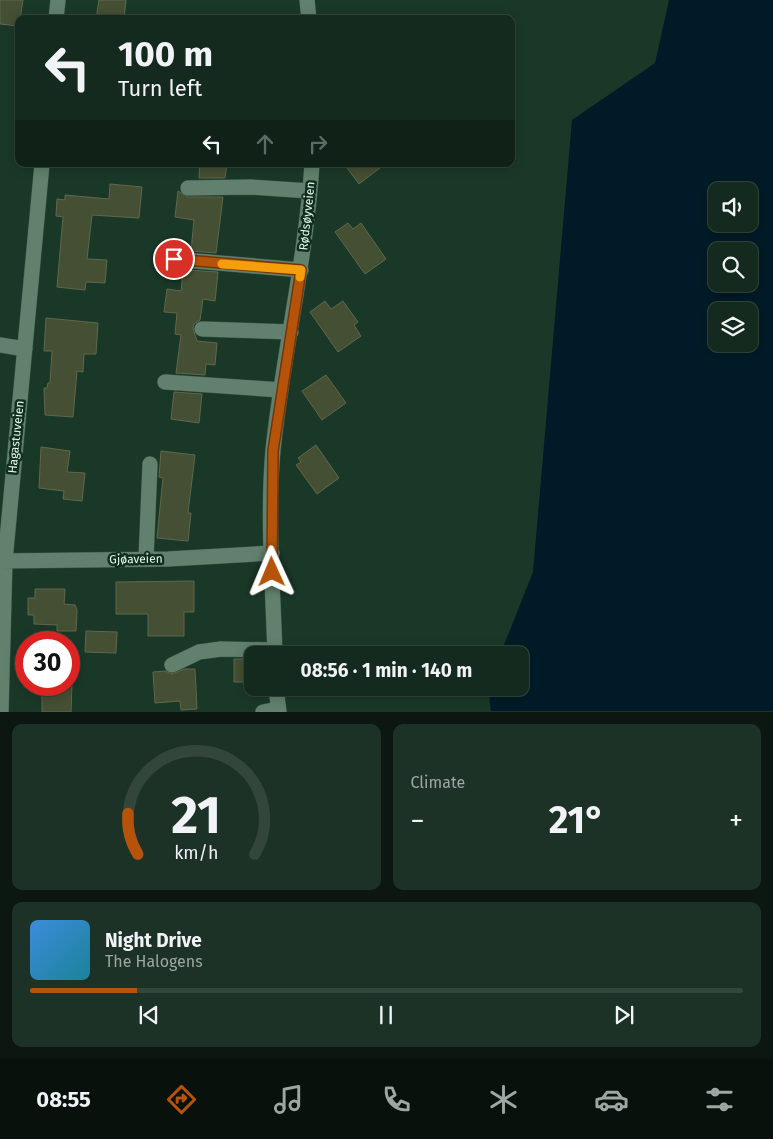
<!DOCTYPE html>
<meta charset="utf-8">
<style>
body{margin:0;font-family:"Fira Sans",sans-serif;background:#1d3227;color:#f1f3f6;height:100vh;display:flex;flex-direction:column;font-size:19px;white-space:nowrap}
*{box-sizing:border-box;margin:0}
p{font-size:16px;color:#9da7a4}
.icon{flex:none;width:28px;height:28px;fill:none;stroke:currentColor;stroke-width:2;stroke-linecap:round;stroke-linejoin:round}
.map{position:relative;height:712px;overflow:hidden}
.drawer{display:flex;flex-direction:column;gap:12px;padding:12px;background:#0b1710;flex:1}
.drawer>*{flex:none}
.hud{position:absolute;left:15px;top:15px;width:500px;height:152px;border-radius:10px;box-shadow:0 2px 12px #0003,0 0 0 1px #33463c;background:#142a1e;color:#f1f3f6;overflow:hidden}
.fabs{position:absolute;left:708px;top:182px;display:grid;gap:10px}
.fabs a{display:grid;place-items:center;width:50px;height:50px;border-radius:10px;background:#142a1e;box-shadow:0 2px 12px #0003,0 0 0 1px #33463c;font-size:25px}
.speed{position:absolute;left:15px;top:631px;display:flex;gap:10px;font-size:25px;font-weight:700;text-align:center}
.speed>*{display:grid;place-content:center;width:65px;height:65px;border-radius:50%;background:#142a1e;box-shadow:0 2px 12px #0003,0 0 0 1px #33463c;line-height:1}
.speed .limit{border:8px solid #d22;background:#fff;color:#111}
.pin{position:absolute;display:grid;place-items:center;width:42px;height:42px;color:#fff;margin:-21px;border:2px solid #fff;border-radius:50%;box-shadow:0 1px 5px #0007}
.me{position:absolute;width:55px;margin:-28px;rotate:359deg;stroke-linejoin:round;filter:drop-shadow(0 0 4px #0008)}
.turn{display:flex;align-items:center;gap:18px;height:105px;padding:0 20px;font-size:22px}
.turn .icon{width:65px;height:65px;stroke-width:2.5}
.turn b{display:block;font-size:35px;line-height:42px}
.lanes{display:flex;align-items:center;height:48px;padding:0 20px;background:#0003;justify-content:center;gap:25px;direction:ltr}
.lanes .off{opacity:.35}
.big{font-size:38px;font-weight:700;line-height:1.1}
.drawer .card{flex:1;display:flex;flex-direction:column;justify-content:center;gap:8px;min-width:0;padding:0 18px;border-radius:10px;background:#1d3227}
.drawer .dial{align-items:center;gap:0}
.dial svg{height:130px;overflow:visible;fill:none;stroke:#33463c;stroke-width:7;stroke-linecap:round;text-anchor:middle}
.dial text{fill:#f1f3f6;stroke:none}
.song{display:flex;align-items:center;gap:15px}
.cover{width:60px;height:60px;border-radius:8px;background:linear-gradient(135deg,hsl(210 70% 55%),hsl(190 70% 35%))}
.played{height:5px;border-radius:2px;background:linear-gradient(90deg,#b45309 15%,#33463c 15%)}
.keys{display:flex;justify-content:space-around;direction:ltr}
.heat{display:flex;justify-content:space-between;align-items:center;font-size:28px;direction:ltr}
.drawer .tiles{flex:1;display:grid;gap:12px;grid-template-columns:1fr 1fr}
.card:last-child{grid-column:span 2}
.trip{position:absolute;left:244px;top:646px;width:285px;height:50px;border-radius:10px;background:#142a1e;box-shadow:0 2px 12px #0003,0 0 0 1px #33463c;font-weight:700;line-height:50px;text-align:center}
.dock{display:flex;height:80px;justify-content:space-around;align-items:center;background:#08110c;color:#9da7a4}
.dock .icon{width:35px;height:35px}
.dock .on{color:#b45309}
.dock b{font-size:22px;color:#f1f3f6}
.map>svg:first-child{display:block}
.water{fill:#001b27;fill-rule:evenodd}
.building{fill:#454f33;stroke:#5e694b}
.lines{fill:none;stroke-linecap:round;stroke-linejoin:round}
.minor-casing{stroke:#385345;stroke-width:16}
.minor{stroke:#61816e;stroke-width:15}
.route-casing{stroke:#753606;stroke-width:12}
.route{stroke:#b45309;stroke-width:9}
.slow{stroke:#f59e0b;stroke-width:9}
.labels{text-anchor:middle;stroke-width:5;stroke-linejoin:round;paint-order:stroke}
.street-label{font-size:12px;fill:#e6f7ed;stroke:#0f2e1e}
</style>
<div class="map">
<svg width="773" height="712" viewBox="0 0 773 712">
<rect width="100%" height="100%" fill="#1a3828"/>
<!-- water -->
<path class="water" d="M669 0H773V711H491L488 688H520V655H500L533 572 572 120 655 63ZM716 191H749V224H716ZM716 251H749V284H716ZM716 311H749V344H716Z"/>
<!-- building -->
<path class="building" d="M0 0H23L19 26 0 24Z
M99 0H126L124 19H96Z
M200 164H227L225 178H199Z
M344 164H385L359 184Z
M110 184 142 187 139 218 92 215 87 259 107 260 105 283 86 282 85 290 57 287 63 217 56 216 57 199 65 200V195L109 199Z
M178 191 188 197H223L216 253 191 251 194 220 175 217Z
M348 223 353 229 361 223 386 259 365 274 335 232Z
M188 270 218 272 215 301 203 299 200 320 194 324 193 328 197 341 217 343 215 365 206 364 205 375 176 373 181 335 175 334 177 313 164 312 167 289 181 291 183 271Z
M325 301 331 309 343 301 358 322 354 325 361 336 338 352 310 312Z
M46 318 98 323 96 354H84L83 372 77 371 73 417 45 415 44 388H47L48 383H50L52 351H44Z
M326 375 346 403 322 420 302 391Z
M174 392 202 394 199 423 171 419Z
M316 445 339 478 317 494 296 465 301 462 298 458Z
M41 447 70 451 67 472 85 473 82 501 63 499 64 491 39 488Z
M161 451 195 455 188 513H191L188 541 157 538 163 478 159 477Z
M194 581V612H184V636H148V614H116V582Z
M35 589H65L64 604 75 605 77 610 76 631H57V625L34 624V615H28V598H35Z
M86 631 117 632 116 653 85 652Z
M234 659H252V682H234Z
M184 669H195L197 709 181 710 180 701 155 703 153 672 165 671 172 674Z
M53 685H72L71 712H42V692H53Z"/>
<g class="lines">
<!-- minor casing -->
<g class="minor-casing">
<path id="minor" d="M307 0 309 19
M56 19 58 0
M188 188 251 187 310 191
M173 259 301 270
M202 329 291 332
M0 345 25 349
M165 382 281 390
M146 559 150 464
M0 561 168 559 272 553
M275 655C273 588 267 517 273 450 283 354 306 260 312 164
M172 665 199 652 221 649 275 650
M276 688 279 712
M1 712 5 561 42 164
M263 712 278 709"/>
</g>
<!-- minor -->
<use href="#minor" class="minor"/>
</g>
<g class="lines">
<!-- route casing -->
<g class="route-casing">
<path id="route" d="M174 259 301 270 273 451 272 572"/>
</g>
<!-- route -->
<use href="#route" class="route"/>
<!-- slow -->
<path class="slow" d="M222 264 301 270 300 277"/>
</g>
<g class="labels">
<!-- street labels -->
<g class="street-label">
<text transform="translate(307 216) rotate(-84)" y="4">Rødsøyveien</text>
<text transform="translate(16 437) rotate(-84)" y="4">Hagastuveien</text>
<text transform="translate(136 559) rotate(-1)" y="4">Gjøaveien</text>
</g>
</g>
</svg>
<div class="fabs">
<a><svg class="icon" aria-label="sound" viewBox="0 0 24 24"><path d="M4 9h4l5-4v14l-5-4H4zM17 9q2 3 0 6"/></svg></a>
<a><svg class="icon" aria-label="search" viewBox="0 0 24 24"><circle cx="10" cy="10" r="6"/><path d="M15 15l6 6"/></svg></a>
<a><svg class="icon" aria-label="layers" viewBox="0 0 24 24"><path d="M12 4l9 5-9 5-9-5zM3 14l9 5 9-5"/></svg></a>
</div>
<div class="speed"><div class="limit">30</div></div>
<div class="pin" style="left:174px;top:259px;background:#d93025"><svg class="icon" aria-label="arrive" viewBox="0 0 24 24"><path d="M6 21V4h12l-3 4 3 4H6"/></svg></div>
<svg class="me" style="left:272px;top:572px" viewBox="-20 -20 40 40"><path d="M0-17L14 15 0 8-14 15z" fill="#b45309" stroke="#fff" stroke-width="4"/></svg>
<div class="trip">08:56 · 1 min · 140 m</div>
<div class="hud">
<div class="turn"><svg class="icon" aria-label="left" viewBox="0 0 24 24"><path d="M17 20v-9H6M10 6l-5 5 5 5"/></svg><div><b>100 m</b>Turn left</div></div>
<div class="lanes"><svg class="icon" aria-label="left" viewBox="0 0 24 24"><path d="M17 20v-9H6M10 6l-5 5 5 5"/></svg><svg class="icon off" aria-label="ahead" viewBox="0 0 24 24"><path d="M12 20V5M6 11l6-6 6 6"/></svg><svg class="icon off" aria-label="right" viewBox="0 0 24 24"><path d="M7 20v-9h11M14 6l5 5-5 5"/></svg></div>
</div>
</div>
<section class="drawer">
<div class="tiles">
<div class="card dial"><svg viewBox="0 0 100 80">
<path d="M14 69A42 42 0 1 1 86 69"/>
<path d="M14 69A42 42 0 0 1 8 44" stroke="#b45309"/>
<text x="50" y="56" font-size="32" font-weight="700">21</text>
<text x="50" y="72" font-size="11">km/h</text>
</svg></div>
<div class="card"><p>Climate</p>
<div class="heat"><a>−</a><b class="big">21°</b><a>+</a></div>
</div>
<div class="card">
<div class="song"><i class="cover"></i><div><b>Night Drive</b><p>The Halogens</p></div></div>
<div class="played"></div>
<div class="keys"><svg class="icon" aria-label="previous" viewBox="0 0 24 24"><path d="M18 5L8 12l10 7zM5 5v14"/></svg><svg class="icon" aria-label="pause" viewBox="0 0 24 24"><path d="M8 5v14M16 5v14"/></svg><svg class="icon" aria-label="next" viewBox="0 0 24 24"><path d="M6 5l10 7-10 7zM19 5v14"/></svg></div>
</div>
</div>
</section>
<nav class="dock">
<b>08:55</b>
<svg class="icon on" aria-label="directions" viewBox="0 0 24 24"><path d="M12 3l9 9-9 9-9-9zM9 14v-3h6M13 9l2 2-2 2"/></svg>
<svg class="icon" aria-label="music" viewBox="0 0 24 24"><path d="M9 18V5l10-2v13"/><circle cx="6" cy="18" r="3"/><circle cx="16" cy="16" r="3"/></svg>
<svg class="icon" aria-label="phone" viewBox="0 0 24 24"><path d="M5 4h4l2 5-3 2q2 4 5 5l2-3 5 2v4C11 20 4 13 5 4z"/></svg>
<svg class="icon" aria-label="climate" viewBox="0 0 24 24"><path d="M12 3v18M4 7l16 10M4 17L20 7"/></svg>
<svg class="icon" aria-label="car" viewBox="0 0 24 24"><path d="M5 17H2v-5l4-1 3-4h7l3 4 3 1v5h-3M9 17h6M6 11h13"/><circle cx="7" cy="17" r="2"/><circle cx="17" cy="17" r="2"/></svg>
<svg class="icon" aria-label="filters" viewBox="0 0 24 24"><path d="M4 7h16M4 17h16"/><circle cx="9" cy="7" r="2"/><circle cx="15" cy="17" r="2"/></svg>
</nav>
